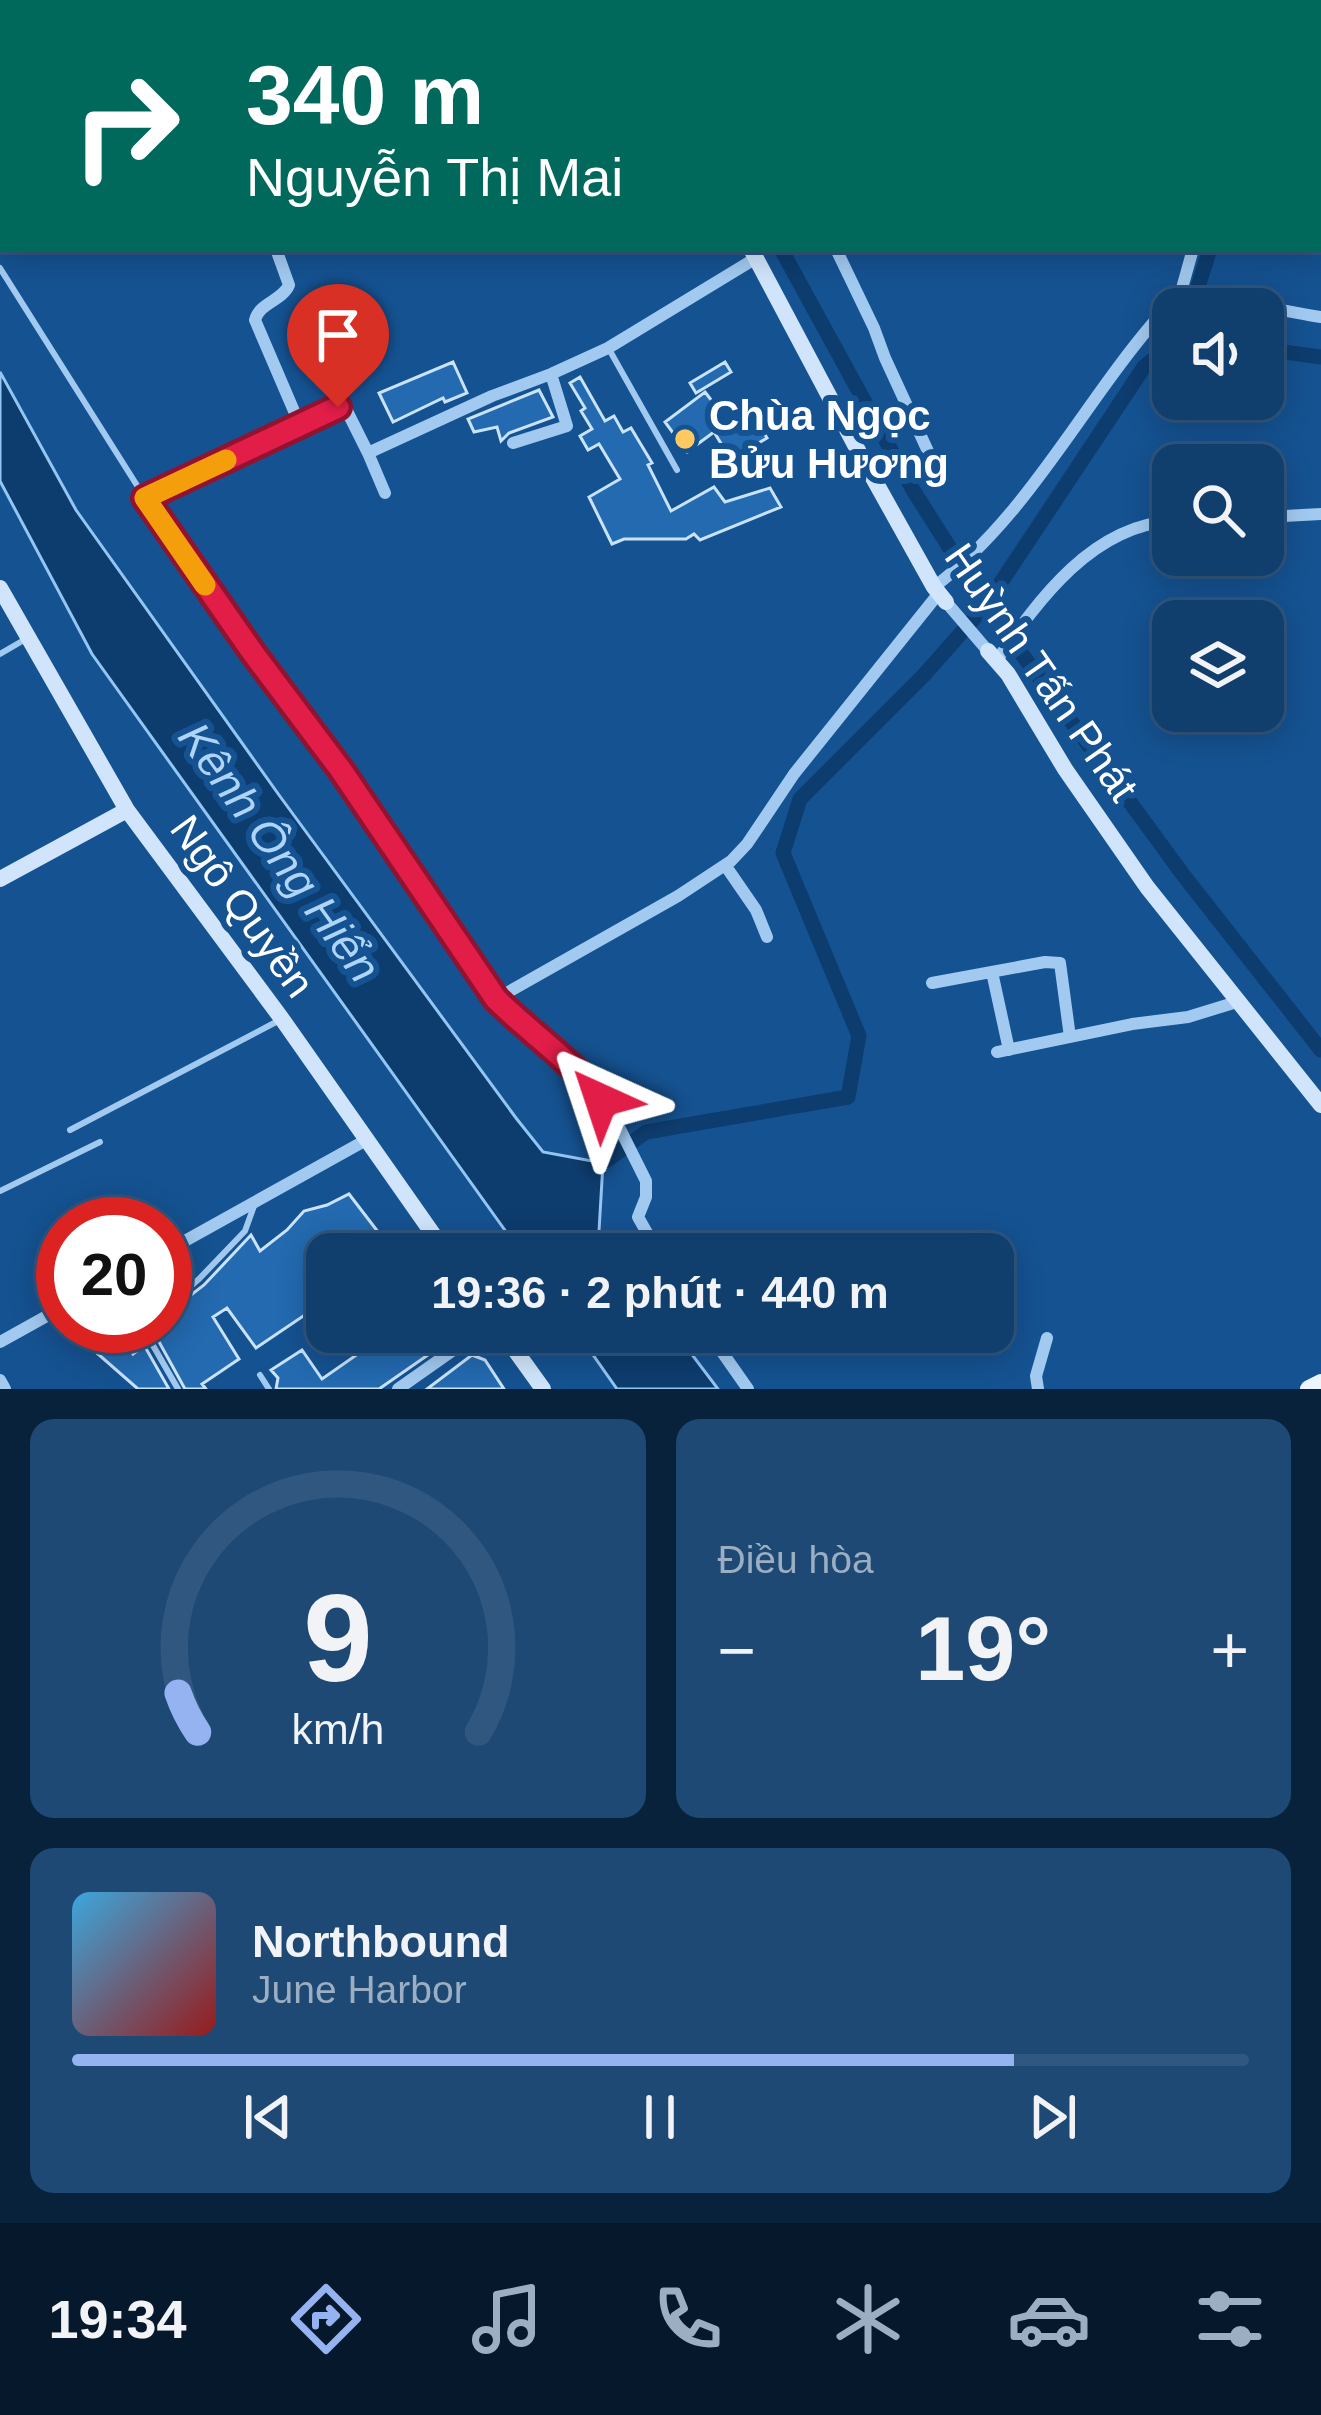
<!DOCTYPE html>
<html lang="vi">
<meta charset="utf-8">
<style>
body{margin:0;font-family:Arial,sans-serif;background:#1e4975;color:#f1f3f6;height:100vh;display:flex;flex-direction:column;font-size:45px;white-space:nowrap}
*{box-sizing:border-box;margin:0}
p{font-size:39px;color:#9caec2}
.icon{flex:none;width:66px;height:66px;fill:none;stroke:currentColor;stroke-width:2;stroke-linecap:round;stroke-linejoin:round}
.map{position:relative;height:1389px;overflow:hidden}
.details{display:flex;flex-direction:column;gap:30px;padding:30px;background:#09223c;flex:1}
.details>*{flex:none}
.hud{position:absolute;left:0px;top:0px;width:1323px;height:252px;box-shadow:0 6px 30px #0003,0 0 0 3px #305780;background:#00695c;color:#fff;overflow:hidden}
.fabs{position:absolute;left:1152px;top:288px;display:grid;gap:24px}
.fabs a{display:grid;place-items:center;width:132px;height:132px;border-radius:24px;background:#103e6d;box-shadow:0 6px 30px #0003,0 0 0 3px #305780;font-size:60px}
.speed{position:absolute;left:36px;top:1197px;display:flex;gap:24px;font-size:60px;font-weight:700;text-align:center}
.speed>*{display:grid;place-content:center;width:156px;height:156px;border-radius:50%;background:#103e6d;box-shadow:0 6px 30px #0003,0 0 0 3px #305780;line-height:1}
.speed .limit{border:18px solid #d22;background:#fff;color:#111}
.pin{position:absolute;display:grid;place-items:center;width:102px;height:102px;color:#fff;margin:-123px -51px;border-radius:50% 50% 50% 0;rotate:-45deg;box-shadow:0 0 12px #0007}
.pin .icon{rotate:45deg}
.me{position:absolute;width:132px;margin:-66px;rotate:318deg;stroke-linejoin:round;filter:drop-shadow(0 0 9px #0008)}
.turn{display:flex;align-items:center;gap:42px;height:252px;padding:0 48px;font-size:54px}
.turn .icon{width:156px;height:156px;stroke-width:2.5}
.turn b{display:block;font-size:84px;line-height:102px}
.big{font-size:90px;font-weight:700;line-height:1.1}
.details .widget{flex:1;display:flex;flex-direction:column;justify-content:center;gap:18px;min-width:0;padding:0 42px;border-radius:24px;background:#1e4975}
.details .dial{align-items:center;gap:0}
.dial svg{height:312px;overflow:visible;fill:none;stroke:#305780;stroke-width:7;stroke-linecap:round;text-anchor:middle}
.dial text{fill:#f1f3f6;stroke:none}
.song{display:flex;align-items:center;gap:36px}
.cover{width:144px;height:144px;border-radius:18px;background:linear-gradient(135deg,hsl(200 70% 55%),hsl(0 70% 35%))}
.played{height:12px;border-radius:6px;background:linear-gradient(90deg,#95b2f1 80%,#305780 80%)}
.keys{display:flex;justify-content:space-around;direction:ltr}
.heat{display:flex;justify-content:space-between;align-items:center;font-size:66px;direction:ltr}
.details .tiles{flex:1;display:grid;gap:30px;grid-template-columns:1fr 1fr}
.widget:last-child{grid-column:span 2}
.trip{position:absolute;left:306px;top:1233px;width:708px;height:120px;border-radius:24px;background:#103e6d;box-shadow:0 6px 30px #0003,0 0 0 3px #305780;font-weight:700;line-height:120px;text-align:center}
.menu{display:flex;height:192px;justify-content:space-around;align-items:center;background:#06192c;color:#9caec2}
.menu .icon{width:84px;height:84px}
.menu .on{color:#95b2f1}
.menu b{font-size:54px;color:#f1f3f6}
.map>svg:first-child{display:block}
.water{fill:#0d3c6e;stroke:#94c6f4;stroke-width:3}
.lines{fill:none;stroke-linecap:round;stroke-linejoin:round}
.canal{stroke:#0d3c6e;stroke-width:15}
.building{fill:#236ab0;stroke:#c9e3fc;stroke-width:3}
.lane{stroke:#a2caf1;stroke-width:6}
.street{stroke:#a2caf1;stroke-width:12}
.secondary{stroke:#d0e5fb;stroke-width:16}
.primary{stroke:#ecf4ff;stroke-width:18}
.route-casing{stroke:#92132f;stroke-width:30}
.route{stroke:#e11d48;stroke-width:21}
.slow{stroke:#f59e0b;stroke-width:21}
.poi-dot{fill:#ffc962;stroke:#155291;stroke-width:4.5}
.labels{text-anchor:middle;stroke-width:12;stroke-linejoin:round;paint-order:stroke}
.poi-label{font-size:42px;font-weight:bold;fill:#fff;stroke:#155291;text-anchor:start}
.street-label{font-size:42px;fill:#fff;stroke:#155291}
.water-label{font-size:45px;font-style:italic;fill:#aed4f8;stroke:#155291}
</style>
<div class="map">
<svg width="1321" height="1389" viewBox="0 0 1321 1389">
<rect width="100%" height="100%" fill="#155291"/>
<!-- water -->
<path class="water" d="M0 372 76 510 279 795 516 1118 543 1152 603 1163 599 1231 616 1254H522L92 654 0 481Z
M577 1332H675L718 1389H617Z"/>
<g class="lines">
<!-- canal -->
<path class="canal" d="M652 0 653 3
M1213 0V3
M781 249 913 490 986 605 1184 876 1321 1050
M1191 309 1210 249
M1263 349 1321 357
M603 1163 646 1132 848 1097 859 1036 783 853 800 799 924 675 986 605 1144 367 1173 344"/>
</g>
<!-- building -->
<path class="building" d="M453 362 467 393 445 402 443 398 393 422 379 393Z
M725 362 731 372 696 393 690 383Z
M580 377 605 421 614 416 623 432 631 428 652 463 648 465 671 511 714 487 725 502 770 488 781 507 700 540 694 534 686 539H624L612 544 589 497 620 479 599 444 588 450 580 436 592 429 581 411 585 408 570 383Z
M539 390 553 417 509 433 501 441 497 427 474 432 468 419Z
M705 392 719 410 714 413 728 431 753 415 767 438 731 460 714 432 687 452 665 422Z
M349 1194 395 1254H327V1300L256 1348 227 1308 213 1317 239 1359 202 1384 206 1389H185L158 1340V1334L162 1331 158 1326H165V1315L204 1285 251 1235 260 1251 287 1230 304 1211 327 1205Z
M398 1332H461L379 1389H276L278 1378 271 1370 302 1350 322 1379 388 1333 390 1337Z
M121 1336 133 1354 144 1345 169 1389H138L98 1354Z
M472 1355 485 1360 504 1389H427Z"/>
<g class="lines">
<!-- lane -->
<path class="lane" d="M0 268 150 506 253 653 293 703 341 770 496 999 524 1027 584 1077 618 1125
M610 351 677 470
M0 654 24 640
M70 1130 278 1021
M0 1191 100 1142
M165 1308 199 1279 245 1231 254 1206
M150 1326 151 1342 178 1389
M260 1375 269 1389"/>
<!-- street -->
<path class="street" d="M1202 0V3
M1250 0 1251 3
M1320 22H1321
M276 249 289 285C282 301 259 303 255 320L300 425
M836 249 874 328 885 358 932 460
M1177 306 1193 249
M513 443 567 426 551 374
M368 453 385 493
M145 498 338 407 346 409 368 453 492 396 551 374 608 348 756 258
M1263 517 1321 514
M934 587C1029 515 1082 404 1159 316 1205 290 1270 309 1321 317
M946 602 988 651
M997 660C1039 599 1093 525 1173 521
M725 865 756 910 767 937
M992 972 1009 1050
M932 983 1045 962 1060 963 1070 1037
M496 999 678 896 731 861 747 844 794 774 939 593
M997 1052 1132 1024 1188 1017 1240 1001
M618 1125 646 1181V1197L638 1217 659 1254
M165 1252 368 1139
M708 1332 748 1389
M0 1342 63 1307
M0 1380 5 1389
M398 1389 479 1332
M1038 1389 1036 1376 1047 1338"/>
<!-- secondary -->
<path class="secondary" d="M624 0 625 3
M751 249 862 458 934 587 946 602
M0 588 127 810 282 1019 447 1254
M988 651 1008 674 1065 769 1147 887 1321 1105
M0 879 127 810
M502 1332 543 1389"/>
<!-- primary -->
<path class="primary" d="M1309 1389 1321 1383"/>
</g>
<g class="lines">
<!-- route casing -->
<g class="route-casing">
<path id="route" d="M338 407 145 498 253 653 341 770 496 999C531 1034 572 1060 601 1100"/>
</g>
<!-- route -->
<use href="#route" class="route"/>
<!-- slow -->
<path class="slow" d="M205 585 145 498 226 460"/>
</g>
<!-- markers -->
<circle class="poi-dot" cx="685" cy="439" r="12"/>
<g class="labels">
<!-- poi labels -->
<g class="poi-label">
<text x="709" y="430">Chùa Ngọc<tspan x="709" dy="48">Bửu Hương</tspan></text>
</g>
<!-- street labels -->
<g class="street-label">
<text transform="translate(1042 672) rotate(55)" y="15">Huỳnh Tấn Phát</text>
<text transform="translate(243 906) rotate(54)" y="15">Ngô Quyền</text>
</g>
<!-- water labels -->
<g class="water-label">
<text transform="translate(280 852) rotate(54)" y="16">Kênh Ông Hiển</text>
</g>
</g>
</svg>
<div class="fabs">
<a><svg class="icon" aria-label="sound" viewBox="0 0 24 24"><path d="M4 9h4l5-4v14l-5-4H4zM17 9q2 3 0 6"/></svg></a>
<a><svg class="icon" aria-label="search" viewBox="0 0 24 24"><circle cx="10" cy="10" r="6"/><path d="M15 15l6 6"/></svg></a>
<a><svg class="icon" aria-label="layers" viewBox="0 0 24 24"><path d="M12 4l9 5-9 5-9-5zM3 14l9 5 9-5"/></svg></a>
</div>
<div class="speed"><div class="limit">20</div></div>
<div class="pin" style="left:338px;top:407px;background:#d93025"><svg class="icon" aria-label="arrive" viewBox="0 0 24 24"><path d="M6 21V4h12l-3 4 3 4H6"/></svg></div>
<svg class="me" style="left:601px;top:1100px" viewBox="-20 -20 40 40"><path d="M0-17L14 15 0 8-14 15z" fill="#e11d48" stroke="#fff" stroke-width="4"/></svg>
<div class="trip">19:36 · 2 phút · 440 m</div>
<div class="hud">
<div class="turn"><svg class="icon" aria-label="right" viewBox="0 0 24 24"><path d="M7 20v-9h11M14 6l5 5-5 5"/></svg><div><b>340 m</b>Nguyễn Thị Mai</div></div>
</div>
</div>
<section class="details">
<div class="tiles">
<div class="widget dial"><svg viewBox="0 0 100 80">
<path d="M14 69A42 42 0 1 1 86 69"/>
<path d="M14 69A42 42 0 0 1 9 59" stroke="#95b2f1"/>
<text x="50" y="56" font-size="32" font-weight="700">9</text>
<text x="50" y="72" font-size="11">km/h</text>
</svg></div>
<div class="widget"><p>Điều hòa</p>
<div class="heat"><a>−</a><b class="big">19°</b><a>+</a></div>
</div>
<div class="widget">
<div class="song"><i class="cover"></i><div><b>Northbound</b><p>June Harbor</p></div></div>
<div class="played"></div>
<div class="keys"><svg class="icon" aria-label="previous" viewBox="0 0 24 24"><path d="M18 5L8 12l10 7zM5 5v14"/></svg><svg class="icon" aria-label="pause" viewBox="0 0 24 24"><path d="M8 5v14M16 5v14"/></svg><svg class="icon" aria-label="next" viewBox="0 0 24 24"><path d="M6 5l10 7-10 7zM19 5v14"/></svg></div>
</div>
</div>
</section>
<nav class="menu">
<b>19:34</b>
<svg class="icon on" aria-label="directions" viewBox="0 0 24 24"><path d="M12 3l9 9-9 9-9-9zM9 14v-3h6M13 9l2 2-2 2"/></svg>
<svg class="icon" aria-label="music" viewBox="0 0 24 24"><path d="M9 18V5l10-2v13"/><circle cx="6" cy="18" r="3"/><circle cx="16" cy="16" r="3"/></svg>
<svg class="icon" aria-label="phone" viewBox="0 0 24 24"><path d="M5 4h4l2 5-3 2q2 4 5 5l2-3 5 2v4C11 20 4 13 5 4z"/></svg>
<svg class="icon" aria-label="climate" viewBox="0 0 24 24"><path d="M12 3v18M4 7l16 10M4 17L20 7"/></svg>
<svg class="icon" aria-label="car" viewBox="0 0 24 24"><path d="M5 17H2v-5l4-1 3-4h7l3 4 3 1v5h-3M9 17h6M6 11h13"/><circle cx="7" cy="17" r="2"/><circle cx="17" cy="17" r="2"/></svg>
<svg class="icon" aria-label="filters" viewBox="0 0 24 24"><path d="M4 7h16M4 17h16"/><circle cx="9" cy="7" r="2"/><circle cx="15" cy="17" r="2"/></svg>
</nav>
